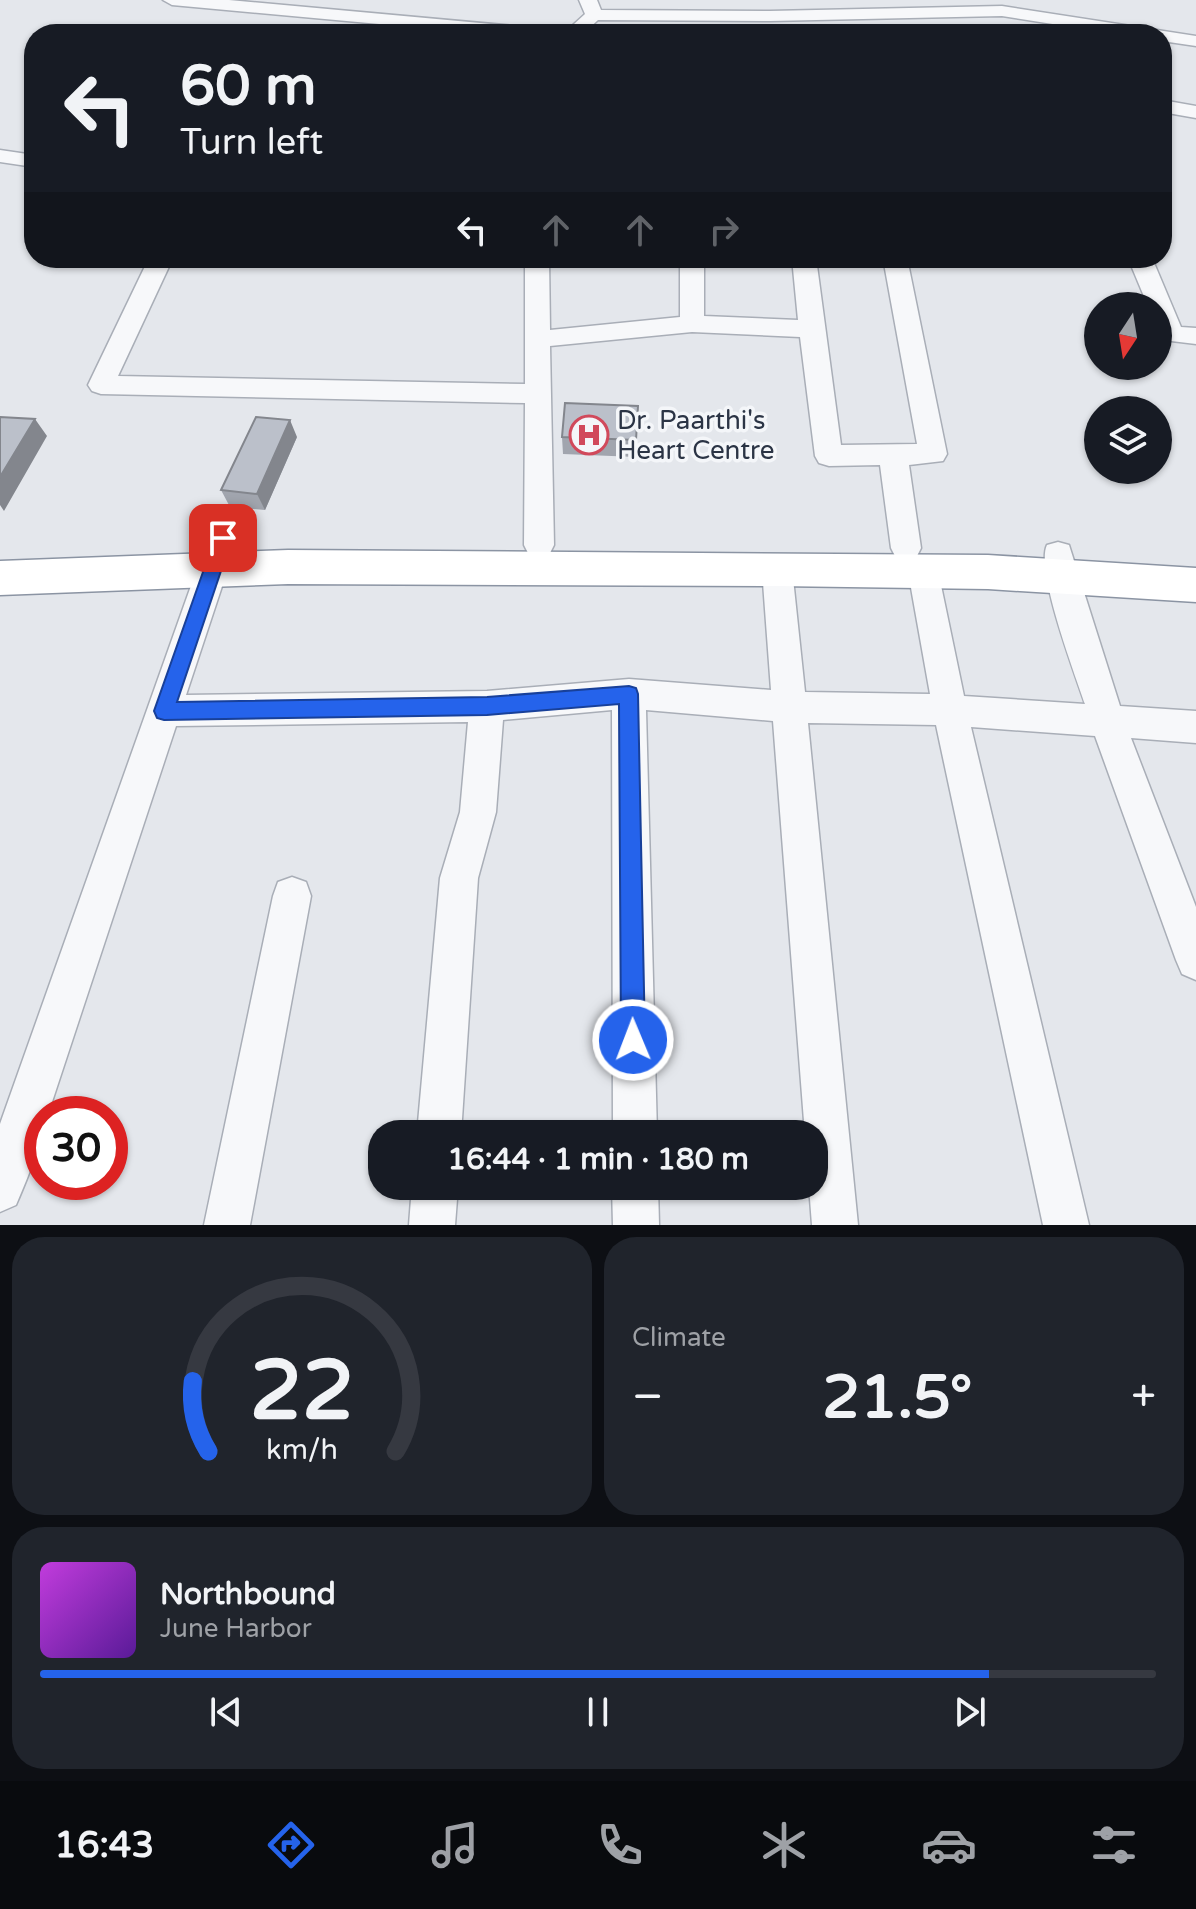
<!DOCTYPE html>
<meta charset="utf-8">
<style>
body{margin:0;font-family:"Varela Round",sans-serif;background:#20242c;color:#f1f3f6;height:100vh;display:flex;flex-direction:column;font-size:30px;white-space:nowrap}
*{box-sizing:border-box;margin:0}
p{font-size:26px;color:#9ea1a6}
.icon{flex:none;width:44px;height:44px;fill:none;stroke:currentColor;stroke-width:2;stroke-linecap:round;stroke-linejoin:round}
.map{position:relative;height:1225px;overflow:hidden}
.sheet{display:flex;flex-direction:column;gap:12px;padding:12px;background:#0d0f14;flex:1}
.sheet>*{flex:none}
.top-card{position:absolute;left:24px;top:24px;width:1148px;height:244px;border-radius:32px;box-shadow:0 2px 6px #0004;background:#171b24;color:#f1f3f6;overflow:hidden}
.needle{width:52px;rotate:192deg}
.fabs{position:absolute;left:1084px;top:292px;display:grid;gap:16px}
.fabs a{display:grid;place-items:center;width:88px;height:88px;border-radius:50%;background:#171b24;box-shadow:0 2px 6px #0004;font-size:40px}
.speed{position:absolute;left:24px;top:1096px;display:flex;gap:16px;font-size:40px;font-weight:700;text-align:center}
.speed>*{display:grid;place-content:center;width:104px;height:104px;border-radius:50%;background:#171b24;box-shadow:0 2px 6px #0004;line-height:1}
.speed .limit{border:12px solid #d22;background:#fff;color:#111}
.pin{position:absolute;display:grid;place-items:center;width:68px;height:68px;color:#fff;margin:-34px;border-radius:16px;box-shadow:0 4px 12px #0006}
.me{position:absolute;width:88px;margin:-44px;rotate:359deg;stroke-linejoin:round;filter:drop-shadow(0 0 6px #0008)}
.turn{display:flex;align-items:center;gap:28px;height:168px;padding:0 24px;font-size:36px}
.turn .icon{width:104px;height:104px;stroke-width:2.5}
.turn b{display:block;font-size:56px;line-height:68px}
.lanes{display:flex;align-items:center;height:76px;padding:0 24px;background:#0003;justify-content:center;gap:40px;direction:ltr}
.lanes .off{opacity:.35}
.big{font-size:60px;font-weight:800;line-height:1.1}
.sheet .card{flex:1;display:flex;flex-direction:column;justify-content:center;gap:12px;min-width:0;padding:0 28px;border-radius:32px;background:#20242c}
.sheet .dial{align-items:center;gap:0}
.dial svg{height:208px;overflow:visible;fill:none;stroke:#363941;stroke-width:7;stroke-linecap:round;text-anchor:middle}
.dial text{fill:#f1f3f6;stroke:none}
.song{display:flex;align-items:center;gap:24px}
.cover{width:96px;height:96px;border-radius:12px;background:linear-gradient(135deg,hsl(290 70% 55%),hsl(270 70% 35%))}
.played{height:8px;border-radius:4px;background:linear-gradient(90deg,#2563eb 85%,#363941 85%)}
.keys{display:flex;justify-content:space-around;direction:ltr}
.heat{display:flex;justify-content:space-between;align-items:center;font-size:44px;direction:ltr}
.sheet .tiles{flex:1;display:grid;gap:12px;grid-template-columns:1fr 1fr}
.card:last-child{grid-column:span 2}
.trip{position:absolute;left:368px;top:1120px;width:460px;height:80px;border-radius:32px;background:#171b24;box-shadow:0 2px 6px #0004;font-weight:800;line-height:80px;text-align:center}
.tabs{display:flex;height:128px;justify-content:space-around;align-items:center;background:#090b0e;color:#9ea1a6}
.tabs .icon{width:56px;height:56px}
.tabs .on{color:#2563eb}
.tabs b{font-size:36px;color:#f1f3f6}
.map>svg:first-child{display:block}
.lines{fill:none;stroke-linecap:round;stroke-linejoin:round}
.street-casing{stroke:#a9aeb7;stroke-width:3}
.highway-casing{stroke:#8b94a3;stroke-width:3}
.street{fill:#f7f8fa;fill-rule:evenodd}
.highway{fill:#fff;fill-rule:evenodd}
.wall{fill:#a1a5ae}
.shaded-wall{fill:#83868d}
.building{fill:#bbc0ca;stroke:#83868d;stroke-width:2}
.route{fill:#2563eb;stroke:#184099;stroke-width:2}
.labels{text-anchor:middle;stroke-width:7;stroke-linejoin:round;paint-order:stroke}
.poi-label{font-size:26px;fill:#2b3445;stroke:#f4f6f9;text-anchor:start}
</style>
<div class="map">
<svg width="1196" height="1225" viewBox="0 0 1196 1225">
<rect width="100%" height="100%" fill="#e4e7ec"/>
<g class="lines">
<!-- street casing -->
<g class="street-casing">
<path id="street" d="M163 0H229L547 29 556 34H488L172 5Z
M579 0H597L601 10 770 11 1002 6 1196 36V46L1162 41V34H1116L1002 16 770 21 598 20 583 34H563L585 14Z
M1162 100 1196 106V118L1162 112Z
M0 150 34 155V167L0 162Z
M149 258H173L118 376 525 384V258H549L550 330 680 317V258H704V316L798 320 792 258H816L841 445 917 444 883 258H907L947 454 943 461 909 465 921 548 917 556 906 560 895 556 891 548 880 465 829 466 819 463 815 456 800 337 692 332 550 346 554 545 550 553 539 557 528 553 524 545 525 403 101 394 92 391 88 385Z
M1128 258H1152L1181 327 1196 328V344L1163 340 1158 331V306H1148Z
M223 526 234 530 238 538 186 695 487 691 629 679 771 690 762 569 766 560 777 557 788 560 792 569 805 692 930 694 908 571 912 562 923 559 934 562 938 571 964 696 1085 704C1075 674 1035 569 1047 545L1058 542 1069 545 1120 706 1196 711V743L1131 738 1196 907V980L1182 974 1176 960 1095 736 971 727 1089 1225H1043L936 725 808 723 858 1225H812L809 1186H814V1134H805L773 721 646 710 657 1134H613L612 710 503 720 496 812 478 878 461 1134H417L440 878 460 812 468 722 176 726 48 1114H42C42 1145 28 1177 16 1205L0 1212V1124L208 538 212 530Z
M292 877 306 882 311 896 250 1225H204L273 896 278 882Z
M412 1186H458L455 1225H409Z
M612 1186H658L659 1225H613Z"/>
</g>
<!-- highway casing -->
<g class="highway-casing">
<path id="highway" d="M288 550 988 555 1196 568V602L988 589 777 586 288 584 0 595V561Z"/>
</g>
<!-- street -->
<use href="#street" class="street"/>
<!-- highway -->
<use href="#highway" class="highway"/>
</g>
<!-- wall -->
<path class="wall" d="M638 406 636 457 563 454 562 437Z
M297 437 265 510 230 507 221 490Z"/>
<!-- shaded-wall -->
<path class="shaded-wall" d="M35 419 47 436 4 511 0 505V477Z
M290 420 297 437 265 510 257 494Z"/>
<!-- building -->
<path class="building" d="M565 403 638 406 636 440 562 437Z
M0 417 35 419 0 477Z
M256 417 290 420 257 494 221 490Z"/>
<!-- route -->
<path class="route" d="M223 531 232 538 177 702 487 697 629 686 636 688 638 694 645 1040 642 1048 633 1052 625 1048 621 1040 619 704 487 715 164 720 157 718 154 711 215 538Z"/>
<!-- icons -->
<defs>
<g id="hospital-ring" transform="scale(2)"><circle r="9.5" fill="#f4f6f9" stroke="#d1495b" stroke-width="1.5"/><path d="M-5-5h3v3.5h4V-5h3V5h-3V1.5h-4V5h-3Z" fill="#d1495b"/></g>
</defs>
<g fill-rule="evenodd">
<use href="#hospital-ring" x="589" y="435"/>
</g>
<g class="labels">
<!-- poi labels -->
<g class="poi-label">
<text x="617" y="429">Dr. Paarthi's<tspan x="617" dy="30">Heart Centre</tspan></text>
</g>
</g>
</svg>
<div class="fabs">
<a><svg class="needle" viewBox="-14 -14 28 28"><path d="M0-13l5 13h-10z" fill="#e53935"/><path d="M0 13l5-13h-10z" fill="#9ea1a6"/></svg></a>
<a><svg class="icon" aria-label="layers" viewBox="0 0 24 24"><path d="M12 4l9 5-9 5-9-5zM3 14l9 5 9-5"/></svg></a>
</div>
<div class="speed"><div class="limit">30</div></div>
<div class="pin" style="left:223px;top:538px;background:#d93025"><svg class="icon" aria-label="arrive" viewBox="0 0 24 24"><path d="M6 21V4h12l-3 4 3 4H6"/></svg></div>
<svg class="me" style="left:633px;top:1040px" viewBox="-20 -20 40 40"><circle r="17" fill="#2563eb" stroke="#fff" stroke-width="3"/><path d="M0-11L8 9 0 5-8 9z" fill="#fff"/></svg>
<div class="trip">16:44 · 1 min · 180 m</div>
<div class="top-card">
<div class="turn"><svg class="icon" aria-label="left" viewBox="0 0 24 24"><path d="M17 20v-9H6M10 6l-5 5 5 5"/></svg><div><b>60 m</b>Turn left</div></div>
<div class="lanes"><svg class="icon" aria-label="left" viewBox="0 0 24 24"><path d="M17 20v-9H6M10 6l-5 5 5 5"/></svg><svg class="icon off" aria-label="ahead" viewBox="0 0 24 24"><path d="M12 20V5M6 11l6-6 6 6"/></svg><svg class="icon off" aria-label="ahead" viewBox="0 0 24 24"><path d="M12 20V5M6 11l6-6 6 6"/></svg><svg class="icon off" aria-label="right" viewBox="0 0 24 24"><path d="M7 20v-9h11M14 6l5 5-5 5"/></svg></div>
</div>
</div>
<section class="sheet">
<div class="tiles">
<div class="card dial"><svg viewBox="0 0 100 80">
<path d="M14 69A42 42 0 1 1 86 69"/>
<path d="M14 69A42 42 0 0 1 8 42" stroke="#2563eb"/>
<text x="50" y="56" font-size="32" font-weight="700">22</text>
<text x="50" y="72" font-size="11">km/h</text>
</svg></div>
<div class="card"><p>Climate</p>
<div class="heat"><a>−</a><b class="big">21.5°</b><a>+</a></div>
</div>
<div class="card">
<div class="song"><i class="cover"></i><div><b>Northbound</b><p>June Harbor</p></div></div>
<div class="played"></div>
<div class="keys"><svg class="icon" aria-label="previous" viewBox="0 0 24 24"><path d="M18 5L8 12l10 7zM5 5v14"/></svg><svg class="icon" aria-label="pause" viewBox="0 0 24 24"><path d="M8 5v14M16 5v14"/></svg><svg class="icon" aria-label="next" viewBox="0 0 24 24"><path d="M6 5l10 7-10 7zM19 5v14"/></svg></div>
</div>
</div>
</section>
<nav class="tabs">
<b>16:43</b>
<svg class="icon on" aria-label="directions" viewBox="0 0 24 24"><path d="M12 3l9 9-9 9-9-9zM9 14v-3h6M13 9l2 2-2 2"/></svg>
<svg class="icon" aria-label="music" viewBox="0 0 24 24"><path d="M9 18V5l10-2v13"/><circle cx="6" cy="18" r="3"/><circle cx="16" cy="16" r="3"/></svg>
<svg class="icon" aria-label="phone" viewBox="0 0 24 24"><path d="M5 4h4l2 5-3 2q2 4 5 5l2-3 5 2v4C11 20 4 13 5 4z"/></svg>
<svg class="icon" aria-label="climate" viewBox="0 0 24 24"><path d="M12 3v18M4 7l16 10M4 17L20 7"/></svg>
<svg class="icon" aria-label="car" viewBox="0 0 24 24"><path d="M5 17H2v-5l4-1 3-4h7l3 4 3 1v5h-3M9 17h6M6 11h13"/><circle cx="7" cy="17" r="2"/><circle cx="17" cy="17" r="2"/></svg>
<svg class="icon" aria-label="filters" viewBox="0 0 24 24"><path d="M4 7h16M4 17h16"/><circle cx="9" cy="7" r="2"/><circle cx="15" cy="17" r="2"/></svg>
</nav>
